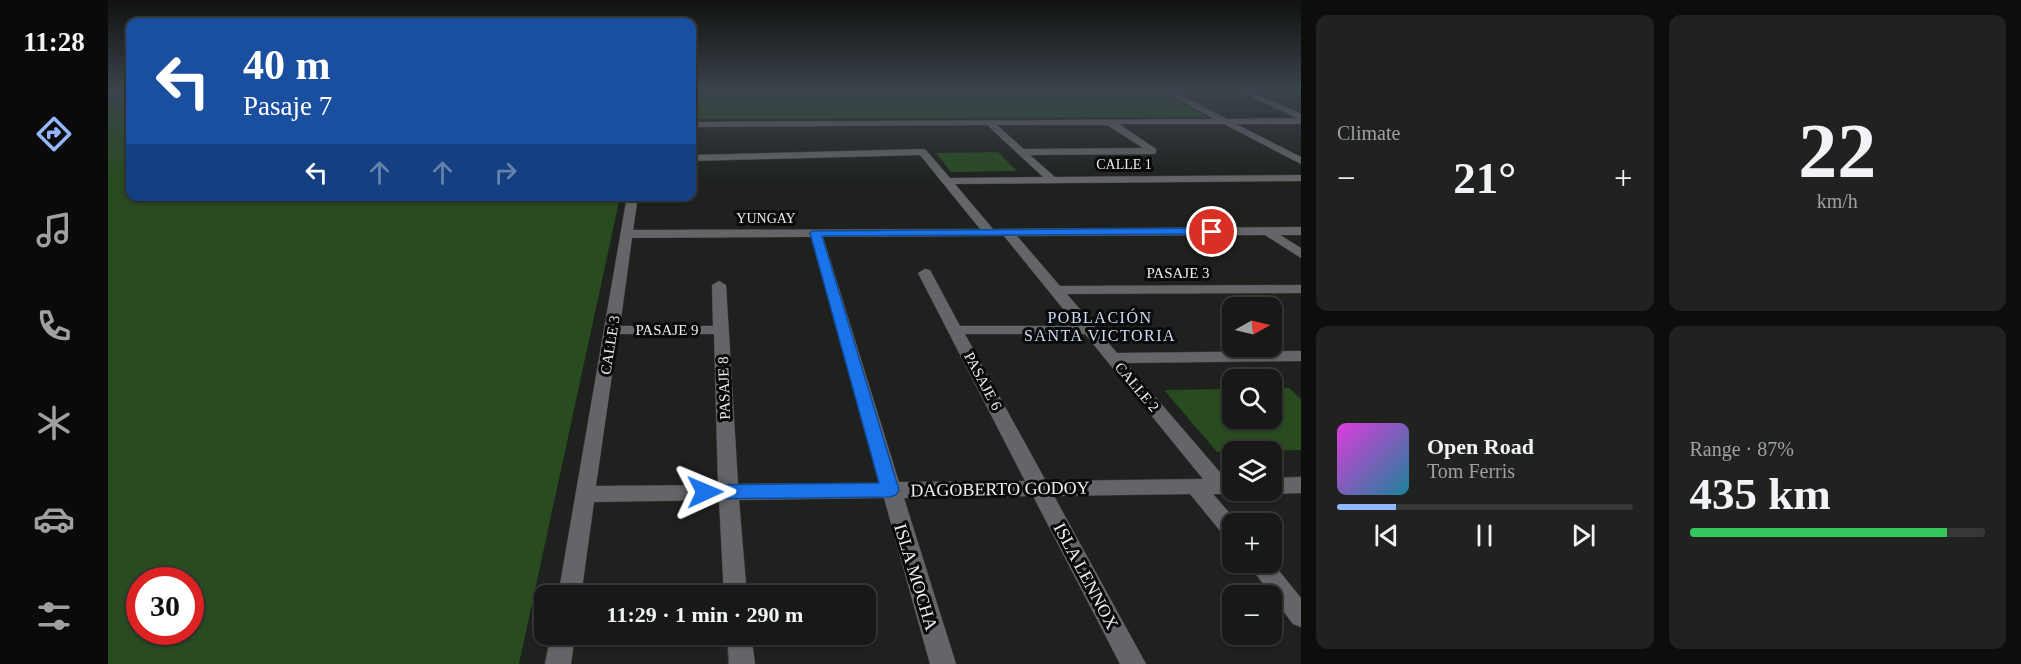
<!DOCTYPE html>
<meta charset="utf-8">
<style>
body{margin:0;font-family:Georgia,serif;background:#1f221f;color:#f1f3f6;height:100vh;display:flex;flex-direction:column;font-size:22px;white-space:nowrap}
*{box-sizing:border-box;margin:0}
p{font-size:20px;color:#9ea0a1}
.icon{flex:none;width:33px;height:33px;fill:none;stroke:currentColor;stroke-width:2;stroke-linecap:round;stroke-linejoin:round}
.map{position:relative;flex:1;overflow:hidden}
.side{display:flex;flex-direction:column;gap:15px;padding:15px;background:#0c0e0c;width:720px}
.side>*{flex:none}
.hud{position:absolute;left:18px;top:18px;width:570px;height:183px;border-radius:12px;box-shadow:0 2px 4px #0004,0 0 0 2px #353835;background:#1a4fa0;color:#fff;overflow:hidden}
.needle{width:39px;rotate:82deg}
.fabs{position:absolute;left:1114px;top:297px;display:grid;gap:12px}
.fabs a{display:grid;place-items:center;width:60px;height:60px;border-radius:12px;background:#161916;box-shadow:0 2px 4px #0004,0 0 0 2px #353835;font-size:30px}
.speed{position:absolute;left:18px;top:567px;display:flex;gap:12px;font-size:30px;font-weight:700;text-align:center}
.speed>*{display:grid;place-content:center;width:78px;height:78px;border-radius:50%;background:#161916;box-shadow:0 2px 4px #0004,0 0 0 2px #353835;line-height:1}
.speed .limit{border:9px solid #d22;background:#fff;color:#111}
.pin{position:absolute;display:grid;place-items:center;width:51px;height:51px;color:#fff;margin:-26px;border:3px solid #fff;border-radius:50%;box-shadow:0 2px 6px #0007}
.me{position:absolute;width:66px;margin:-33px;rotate:89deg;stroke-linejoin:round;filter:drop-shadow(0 0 4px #0008)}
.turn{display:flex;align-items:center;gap:21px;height:126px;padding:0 18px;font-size:27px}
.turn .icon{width:78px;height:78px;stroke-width:2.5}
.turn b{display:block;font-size:42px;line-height:51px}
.lanes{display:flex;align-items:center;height:57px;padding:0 18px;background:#0003;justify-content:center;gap:30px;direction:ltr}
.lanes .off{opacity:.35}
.big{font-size:45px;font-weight:700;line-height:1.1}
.side .tile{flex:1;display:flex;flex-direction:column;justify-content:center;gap:9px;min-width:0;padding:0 21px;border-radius:12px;background:#1f221f}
.side .dial{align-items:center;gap:0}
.dial b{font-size:78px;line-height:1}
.song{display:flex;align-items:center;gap:18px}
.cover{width:72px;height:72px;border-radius:9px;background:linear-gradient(135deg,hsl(300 70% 55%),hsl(190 70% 35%))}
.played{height:6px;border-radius:3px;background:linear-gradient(90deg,#92b7fd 20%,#353835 20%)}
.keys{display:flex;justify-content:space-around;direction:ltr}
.heat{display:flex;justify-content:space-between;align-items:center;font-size:33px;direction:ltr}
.charge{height:9px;border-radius:4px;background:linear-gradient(90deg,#34c759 87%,#353835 0)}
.side .tiles{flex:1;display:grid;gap:15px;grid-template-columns:repeat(2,1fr)}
.trip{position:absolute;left:426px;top:585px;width:342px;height:60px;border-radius:12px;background:#161916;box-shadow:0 2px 4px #0004,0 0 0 2px #353835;font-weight:700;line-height:60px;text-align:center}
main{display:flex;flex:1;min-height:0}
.menu{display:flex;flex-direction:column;width:108px;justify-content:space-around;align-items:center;background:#090a09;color:#9ea0a1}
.menu .icon{width:42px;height:42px}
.menu .on{color:#92b7fd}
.menu b{font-size:27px;color:#f1f3f6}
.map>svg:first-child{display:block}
.green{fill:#284b20;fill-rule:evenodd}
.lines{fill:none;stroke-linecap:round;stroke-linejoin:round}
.street-casing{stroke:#3b3e3b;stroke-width:1}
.street{fill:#646568;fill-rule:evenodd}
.route{fill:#1a73e8;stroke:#114b97;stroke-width:1.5}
.labels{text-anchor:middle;stroke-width:6;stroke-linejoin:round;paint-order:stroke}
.far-street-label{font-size:14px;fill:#eceeec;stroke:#090a09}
.street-label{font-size:15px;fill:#eceeec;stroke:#090a09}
.neighbourhood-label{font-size:16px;letter-spacing:1.5px;fill:#d0dffa;stroke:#090a09}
.near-street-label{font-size:18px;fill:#eceeec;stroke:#090a09}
</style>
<main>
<nav class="menu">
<b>11:28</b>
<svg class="icon on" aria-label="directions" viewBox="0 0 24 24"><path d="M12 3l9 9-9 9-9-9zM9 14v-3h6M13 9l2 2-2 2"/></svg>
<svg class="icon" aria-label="music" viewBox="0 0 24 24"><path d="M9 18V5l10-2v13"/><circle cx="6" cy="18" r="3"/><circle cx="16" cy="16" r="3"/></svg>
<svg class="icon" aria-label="phone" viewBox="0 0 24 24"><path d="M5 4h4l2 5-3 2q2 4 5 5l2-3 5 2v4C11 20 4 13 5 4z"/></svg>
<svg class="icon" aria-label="climate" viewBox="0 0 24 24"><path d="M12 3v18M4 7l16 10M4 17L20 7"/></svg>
<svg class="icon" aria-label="car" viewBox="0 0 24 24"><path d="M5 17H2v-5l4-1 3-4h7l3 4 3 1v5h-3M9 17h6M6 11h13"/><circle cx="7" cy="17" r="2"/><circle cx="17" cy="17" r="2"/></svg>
<svg class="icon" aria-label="filters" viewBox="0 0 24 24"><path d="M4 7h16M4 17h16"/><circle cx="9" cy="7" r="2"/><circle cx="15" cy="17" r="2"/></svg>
</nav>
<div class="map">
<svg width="1193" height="664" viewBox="0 0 1193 664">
<rect width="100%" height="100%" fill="#1e211e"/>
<!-- green -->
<path class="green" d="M0 90H22V196L512 197 411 664H0ZM32 580H82V632H32Z
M584 90H1050L1099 117 584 119Z
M890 152 909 171 843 172 828 153Z
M1164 388H1181L1193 399V450L1109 452 1056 390 1125 389V418H1164Z"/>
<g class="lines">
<!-- street casing -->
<g class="street-casing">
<path id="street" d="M1053 90H1062L1119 119 1189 118 1129 90H1138L1193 114V124H1128L1193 157V164L1116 124H1011L1048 149V153L1045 154 922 155 947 177 1193 175V181L847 184 885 229 1193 227V235H1172L1193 248V258L1157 235 909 236 952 286 1193 285V293L959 294 1009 353 1193 351V361L1018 363 1117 478H1125V490H1132L1125 494H1105L1131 524H1125V541L1118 538 1082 494 946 496 1038 664H1012L925 496 796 498 848 664H822L776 498 631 500 639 596H616L611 500 486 502 473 596H450L519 196H530L525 230 872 229 812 155 584 161V155L815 149 818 150 842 178 935 177 879 125 584 127V122L1106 119ZM889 125H999L1035 148 916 149ZM896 236 969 326H852L822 270 817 269 810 273 917 481 791 482 715 237ZM703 237 772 483 630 484 618 285 611 281 604 285 605 326H512L524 238ZM510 334H606L610 485 488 486ZM857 334H977L1095 479 938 481Z
M1193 477V493L1164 494 1157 490H1164V478Z
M1139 562H1164L1193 598V627L1185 624Z
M443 634H467L463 664H437Z
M619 634H643L647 664H621Z"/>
</g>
<!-- street -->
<use href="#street" class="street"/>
</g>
<!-- sky -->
<linearGradient id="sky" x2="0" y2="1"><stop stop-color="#101210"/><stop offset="0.49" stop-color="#3b434c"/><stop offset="1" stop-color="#3b434c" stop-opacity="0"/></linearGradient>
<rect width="1193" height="183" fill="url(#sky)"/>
<!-- route -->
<path class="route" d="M1104 228 1109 232 1107 234 714 236 791 490 788 495 782 497 597 499 590 497 588 492 590 487 597 485 771 483 702 233 704 231Z"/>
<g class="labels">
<!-- far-street labels -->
<g class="far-street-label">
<text x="1016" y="169">CALLE 1</text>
<text x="658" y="223">YUNGAY</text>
</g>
<!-- street labels -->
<g class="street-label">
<text x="1070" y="278">PASAJE 3</text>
<text x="559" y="335">PASAJE 9</text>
<text transform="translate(502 345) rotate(-81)" y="5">CALLE 3</text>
<text transform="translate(875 381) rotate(62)" y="5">PASAJE 6</text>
<text transform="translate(1029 387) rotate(50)" y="5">CALLE 2</text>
<text transform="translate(616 388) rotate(-92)" y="5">PASAJE 8</text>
</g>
<!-- neighbourhood labels -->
<g class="neighbourhood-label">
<text x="992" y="323">POBLACIÓN<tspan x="992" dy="18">SANTA VICTORIA</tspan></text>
</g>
<!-- near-street labels -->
<g class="near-street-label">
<text transform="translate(892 489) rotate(-1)" y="6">DAGOBERTO GODOY</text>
<text transform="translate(978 576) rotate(62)" y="6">ISLA LENNOX</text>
<text transform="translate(808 577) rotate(73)" y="6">ISLA MOCHA</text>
</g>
</g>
</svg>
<div class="fabs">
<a><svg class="needle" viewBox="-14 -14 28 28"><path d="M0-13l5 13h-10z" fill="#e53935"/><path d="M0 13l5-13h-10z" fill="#9ea0a1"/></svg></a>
<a><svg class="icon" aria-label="search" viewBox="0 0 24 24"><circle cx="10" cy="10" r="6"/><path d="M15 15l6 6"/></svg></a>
<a><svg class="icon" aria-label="layers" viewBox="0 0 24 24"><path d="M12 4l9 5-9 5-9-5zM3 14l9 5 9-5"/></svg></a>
<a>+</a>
<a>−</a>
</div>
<div class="speed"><div class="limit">30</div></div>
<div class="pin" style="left:1104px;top:232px;background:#d93025"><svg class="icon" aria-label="arrive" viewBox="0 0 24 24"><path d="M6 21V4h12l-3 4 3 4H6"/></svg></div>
<svg class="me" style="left:597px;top:492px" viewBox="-20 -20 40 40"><path d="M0-17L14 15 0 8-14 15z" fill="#1a73e8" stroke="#fff" stroke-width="4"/></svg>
<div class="trip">11:29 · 1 min · 290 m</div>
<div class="hud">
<div class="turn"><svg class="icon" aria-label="left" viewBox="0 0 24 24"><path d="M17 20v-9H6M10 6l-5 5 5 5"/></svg><div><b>40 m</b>Pasaje 7</div></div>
<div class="lanes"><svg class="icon" aria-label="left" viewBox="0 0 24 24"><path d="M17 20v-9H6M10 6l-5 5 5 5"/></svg><svg class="icon off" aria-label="ahead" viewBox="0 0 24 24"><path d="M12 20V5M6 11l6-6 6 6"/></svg><svg class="icon off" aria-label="ahead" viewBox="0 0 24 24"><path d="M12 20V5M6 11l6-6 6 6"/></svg><svg class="icon off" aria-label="right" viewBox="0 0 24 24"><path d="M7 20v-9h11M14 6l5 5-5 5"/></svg></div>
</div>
</div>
<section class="side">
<div class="tiles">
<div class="tile"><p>Climate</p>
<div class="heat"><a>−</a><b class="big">21°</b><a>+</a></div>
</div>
<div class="tile dial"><b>22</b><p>km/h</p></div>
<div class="tile">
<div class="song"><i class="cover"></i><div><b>Open Road</b><p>Tom Ferris</p></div></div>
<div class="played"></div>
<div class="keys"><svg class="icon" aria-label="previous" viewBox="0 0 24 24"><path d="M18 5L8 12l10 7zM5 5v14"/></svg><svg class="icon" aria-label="pause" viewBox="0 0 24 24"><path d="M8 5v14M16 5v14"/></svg><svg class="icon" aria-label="next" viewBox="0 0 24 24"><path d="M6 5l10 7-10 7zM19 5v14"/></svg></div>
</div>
<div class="tile"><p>Range · 87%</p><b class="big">435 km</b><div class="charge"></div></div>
</div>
</section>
</main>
